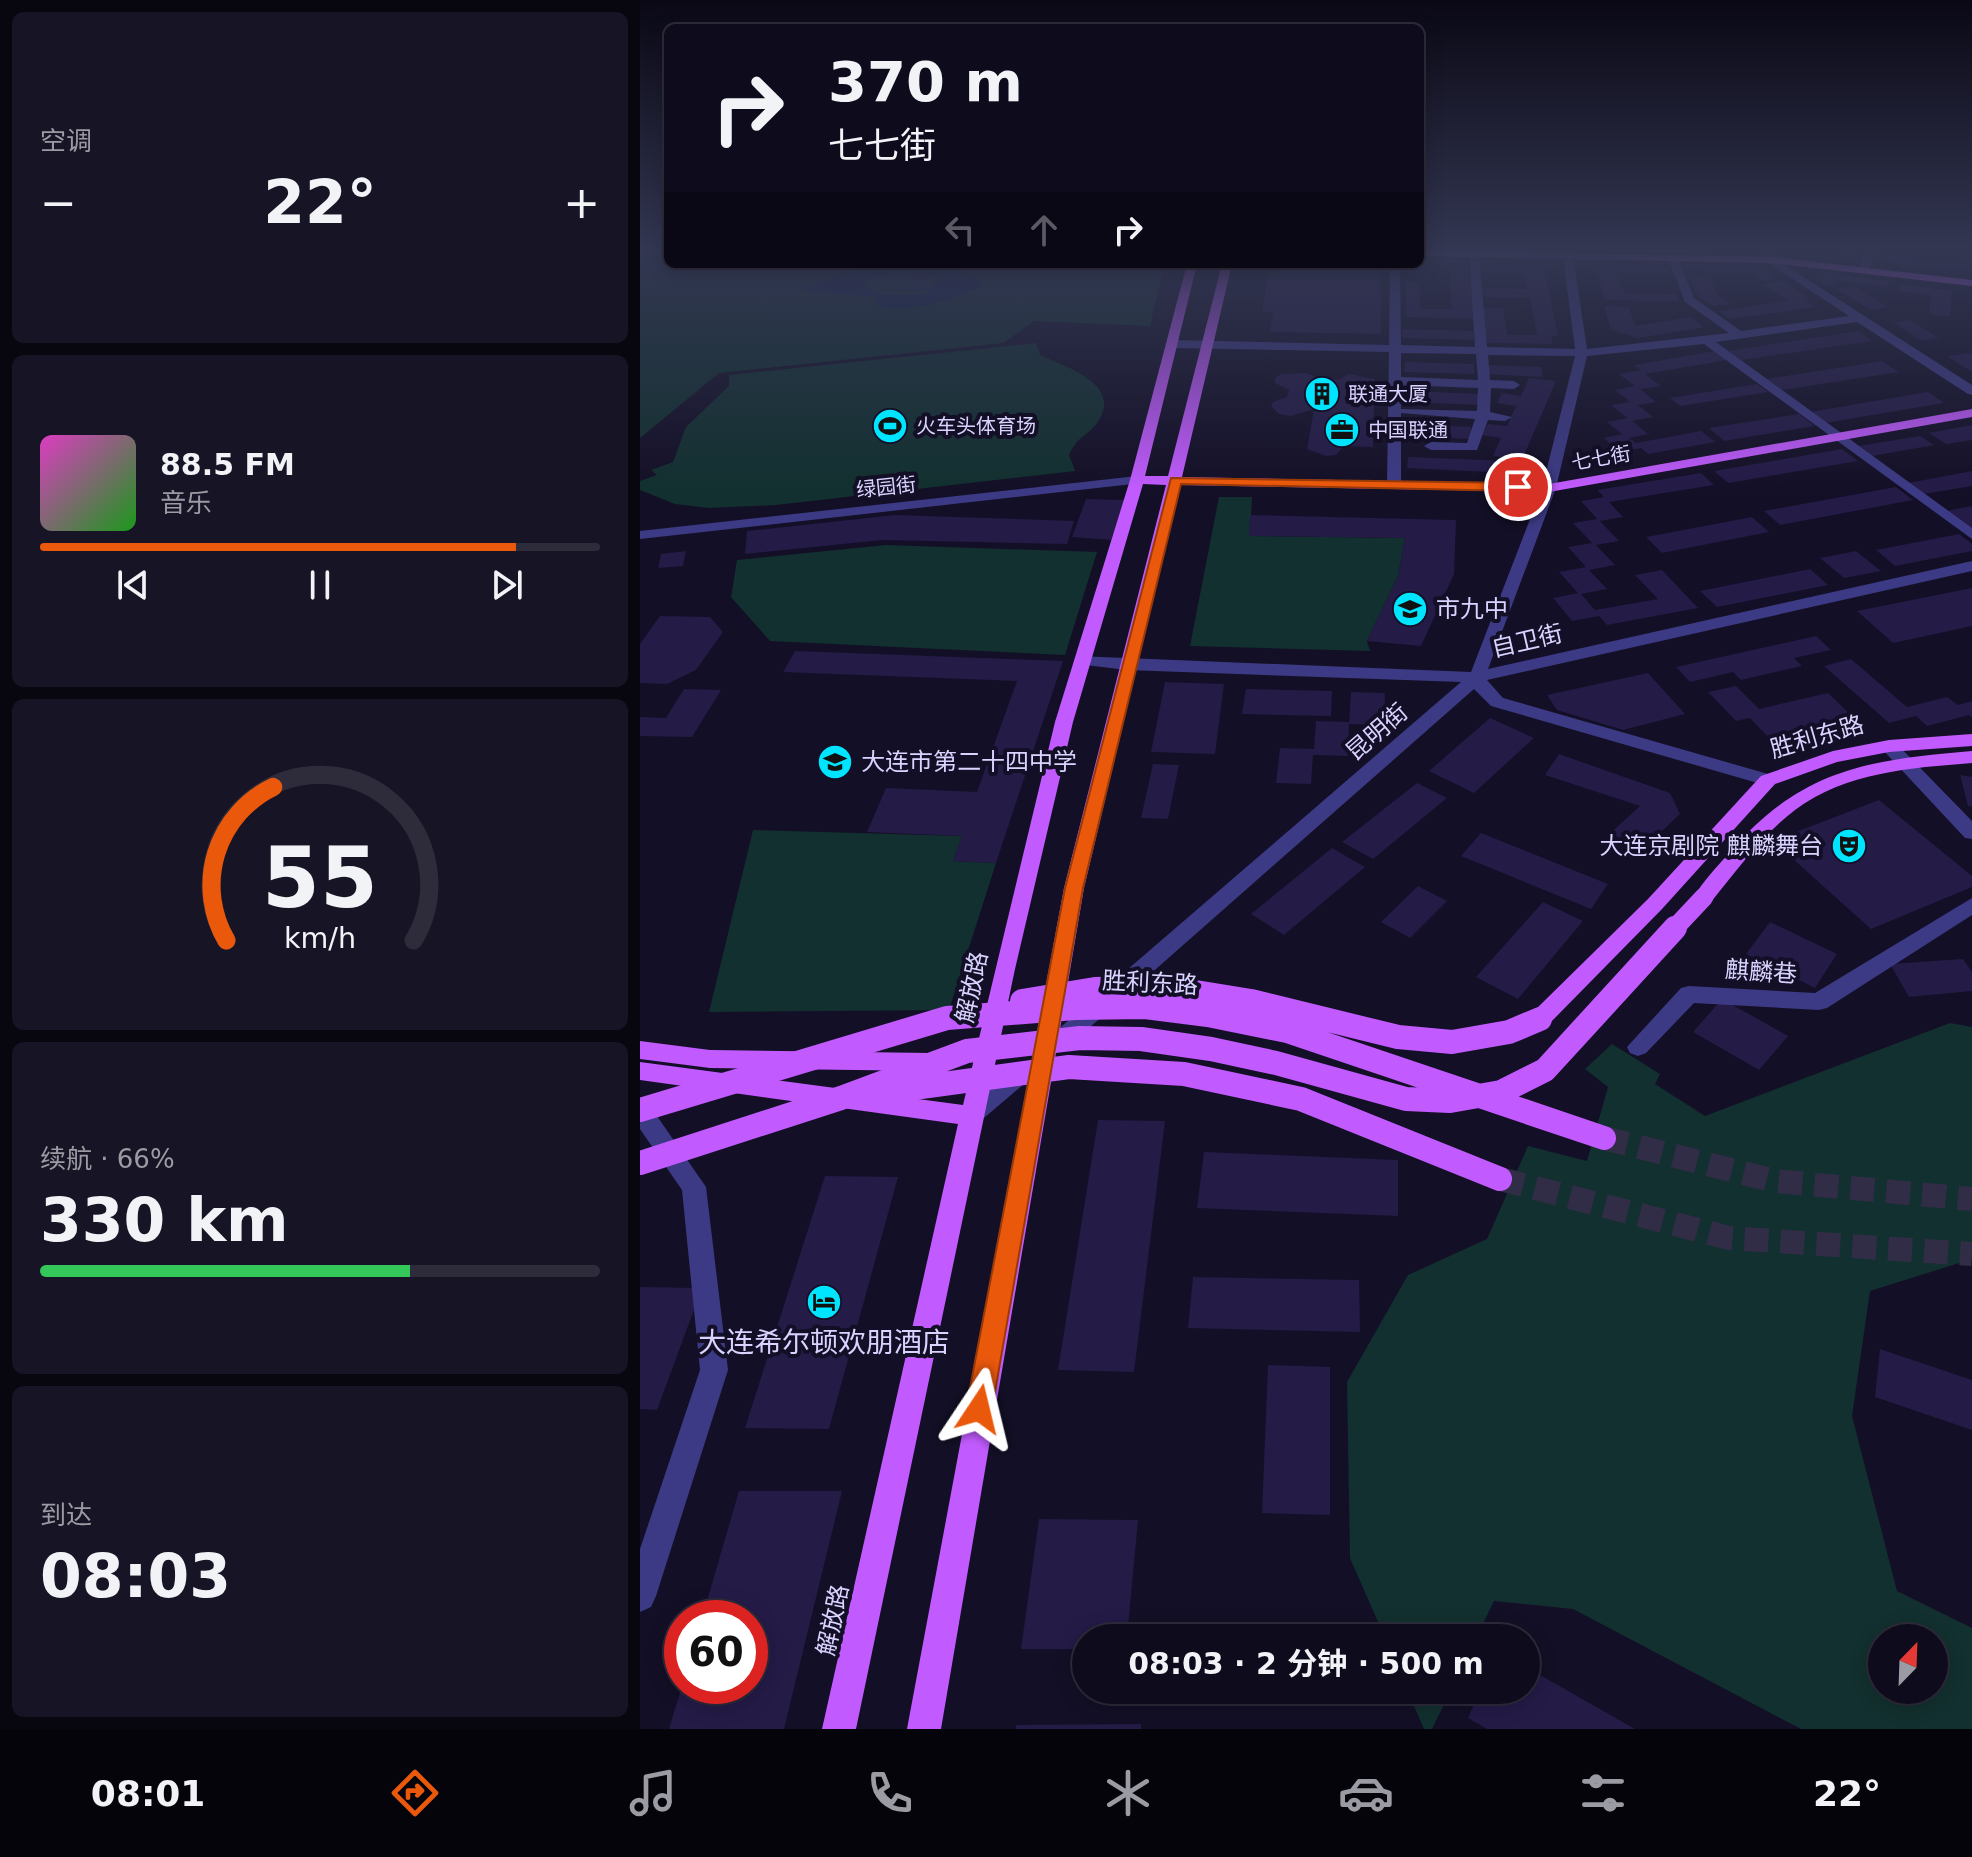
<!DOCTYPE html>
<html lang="zh">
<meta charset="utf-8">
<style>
body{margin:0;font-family:"DejaVu Sans","Noto Sans SC",sans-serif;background:#171425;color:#f1f3f6;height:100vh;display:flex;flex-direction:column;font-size:30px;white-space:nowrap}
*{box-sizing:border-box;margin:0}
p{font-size:26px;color:#9b9ba3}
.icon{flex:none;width:44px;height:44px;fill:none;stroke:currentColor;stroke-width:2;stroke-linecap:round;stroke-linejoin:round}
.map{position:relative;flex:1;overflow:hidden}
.drawer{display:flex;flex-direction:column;gap:12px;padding:12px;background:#08060f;width:640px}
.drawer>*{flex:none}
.top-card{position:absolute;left:24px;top:24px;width:760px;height:244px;border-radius:12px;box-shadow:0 4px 20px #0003,0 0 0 2px #2e2b3b;background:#0e0b1c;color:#f1f3f6;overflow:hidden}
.needle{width:52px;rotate:23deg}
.tools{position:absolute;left:1228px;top:1624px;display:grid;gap:16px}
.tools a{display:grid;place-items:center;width:80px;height:80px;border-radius:50%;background:#0e0b1c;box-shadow:0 4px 20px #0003,0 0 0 2px #2e2b3b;font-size:40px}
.speed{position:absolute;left:24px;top:1600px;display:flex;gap:16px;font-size:40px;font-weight:700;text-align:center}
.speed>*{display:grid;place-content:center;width:104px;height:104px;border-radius:50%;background:#0e0b1c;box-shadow:0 4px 20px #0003,0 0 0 2px #2e2b3b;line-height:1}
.speed .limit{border:12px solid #d22;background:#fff;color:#111}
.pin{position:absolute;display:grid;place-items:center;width:68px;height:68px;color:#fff;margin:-34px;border:4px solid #fff;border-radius:50%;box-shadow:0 2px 8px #0007}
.me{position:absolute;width:88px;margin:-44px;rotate:10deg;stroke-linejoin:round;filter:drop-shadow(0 0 6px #0008)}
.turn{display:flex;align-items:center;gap:28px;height:168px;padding:0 32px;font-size:36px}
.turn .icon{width:104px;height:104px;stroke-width:2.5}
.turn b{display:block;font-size:56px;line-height:68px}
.lanes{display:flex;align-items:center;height:76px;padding:0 32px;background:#0003;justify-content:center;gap:40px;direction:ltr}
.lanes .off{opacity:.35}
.big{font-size:60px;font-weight:700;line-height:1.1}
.drawer .card{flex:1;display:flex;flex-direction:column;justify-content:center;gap:12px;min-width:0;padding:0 28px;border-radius:12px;background:#171425}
.drawer .dial{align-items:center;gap:0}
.dial svg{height:208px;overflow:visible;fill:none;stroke:#2e2b3b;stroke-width:7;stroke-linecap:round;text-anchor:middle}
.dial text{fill:#f1f3f6;stroke:none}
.song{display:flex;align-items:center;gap:24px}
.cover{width:96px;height:96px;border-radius:12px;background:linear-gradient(135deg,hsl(310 70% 55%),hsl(120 70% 35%))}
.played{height:8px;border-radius:4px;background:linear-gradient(90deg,#ea580c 85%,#2e2b3b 85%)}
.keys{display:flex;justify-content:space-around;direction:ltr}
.heat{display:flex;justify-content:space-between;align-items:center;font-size:44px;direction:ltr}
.charge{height:12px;border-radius:6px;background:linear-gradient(90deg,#34c759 66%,#2e2b3b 0)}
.trip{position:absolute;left:432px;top:1624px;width:468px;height:80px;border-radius:40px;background:#0e0b1c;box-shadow:0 4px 20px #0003,0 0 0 2px #2e2b3b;font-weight:700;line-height:80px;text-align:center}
.tabs{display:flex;height:128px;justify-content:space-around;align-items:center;background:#06040b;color:#9b9ba3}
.tabs .icon{width:56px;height:56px}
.tabs .current{color:#ea580c}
.tabs b{font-size:36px;color:#f1f3f6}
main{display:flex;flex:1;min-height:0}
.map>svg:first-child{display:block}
.green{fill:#12302f;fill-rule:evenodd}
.water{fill:#0a1f44;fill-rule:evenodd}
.building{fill:#241b47}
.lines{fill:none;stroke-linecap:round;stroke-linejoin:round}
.major-tunnel{stroke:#312d47;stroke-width:24;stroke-dasharray:24 12;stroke-linecap:butt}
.minor{fill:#3d3a85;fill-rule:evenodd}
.major{fill:#c25bff;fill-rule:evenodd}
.major-bridge-far1{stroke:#c25bff;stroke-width:19}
.major-bridge{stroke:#c25bff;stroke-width:24}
.route{fill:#ea580c;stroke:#983908;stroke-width:2}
.labels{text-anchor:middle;stroke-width:8;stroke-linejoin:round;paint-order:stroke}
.far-poi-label{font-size:20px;fill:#d9d4ff;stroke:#130f26;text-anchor:start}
.far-street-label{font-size:20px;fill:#d9d4ff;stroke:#130f26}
.poi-label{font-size:24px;fill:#d9d4ff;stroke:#130f26;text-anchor:start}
.street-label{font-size:24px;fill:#d9d4ff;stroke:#130f26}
.near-poi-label{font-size:28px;fill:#d9d4ff;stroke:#130f26}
</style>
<main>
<section class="drawer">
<div class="card"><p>空调</p>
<div class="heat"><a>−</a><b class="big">22°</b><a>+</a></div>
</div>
<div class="card">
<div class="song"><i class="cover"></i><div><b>88.5 FM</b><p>音乐</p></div></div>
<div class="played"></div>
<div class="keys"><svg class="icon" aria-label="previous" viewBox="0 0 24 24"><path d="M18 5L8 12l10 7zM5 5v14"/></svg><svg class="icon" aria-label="pause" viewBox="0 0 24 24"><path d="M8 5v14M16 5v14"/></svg><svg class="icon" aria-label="next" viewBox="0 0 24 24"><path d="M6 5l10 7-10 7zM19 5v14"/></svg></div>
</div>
<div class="card dial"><svg viewBox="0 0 100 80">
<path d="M14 69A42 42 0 1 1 86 69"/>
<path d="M14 69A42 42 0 0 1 32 10" stroke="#ea580c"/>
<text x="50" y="56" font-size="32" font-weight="700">55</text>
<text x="50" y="72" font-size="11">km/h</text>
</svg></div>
<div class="card"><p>续航 · 66%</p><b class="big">330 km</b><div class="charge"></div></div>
<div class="card"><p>到达</p><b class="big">08:03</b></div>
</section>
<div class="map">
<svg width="1332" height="1729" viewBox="0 0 1332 1729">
<rect width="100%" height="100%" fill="#130f26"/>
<!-- green -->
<path class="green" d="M0 249H28V264H524L510 326 394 321 364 343 79 373 0 438Z
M396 343 400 355C427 368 484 384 457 423 447 437 439 434 429 455L435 471 136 505 69 508 35 504 0 490V481L17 475 11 470 33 462 46 427 89 386V375Z
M579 497H612L610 536 765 538 758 576 727 641 730 651 550 646Z
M246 545 457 552 425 655 130 641 91 597 97 560Z
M113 830 322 836 313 861 356 863 309 1010 69 1012Z
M1310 1023 1332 1027V1259L1230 1291 1212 1416 1257 1591 1332 1628V1729H1161L933 1609 854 1601 836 1638H745L710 1558 707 1382 768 1275 847 1239 888 1146 947 1161 968 1087 945 1069 972 1044 1020 1074 1015 1084 1065 1116ZM1242 1638H1294V1690H1242Z
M767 1690H811L792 1729H784Z"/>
<!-- water -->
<path class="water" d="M267 264 315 269 339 279 340 287C305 302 275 313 236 306V297L166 291 171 286 219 268ZM252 272 297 275 300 279 284 295H242L227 288 225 283 231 278Z"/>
<!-- building -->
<path class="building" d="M1152 249H1196L1220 252 1219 259Z
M1247 255 1323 264 1322 272 1246 262Z
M780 259 828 260 834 319 766 317V282H779L780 309H812L809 265 783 264V277L766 276 765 264H780Z
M839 263 903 264 918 336H911L913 344 847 343 843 308H863L867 335H897L890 298 842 297V288L888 289 884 272 840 271Z
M1042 263 1116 265 1137 279 1121 281 1107 272 1045 271Z
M638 264H740L741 334 630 332 633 312H622L628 276H637Z
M975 266 1026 267 1029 274 977 273 984 293 1036 294 1039 301 965 300 956 268H976Z
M1186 273 1248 281 1247 287 1193 280 1199 284 1187 286 1175 278Z
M278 274H285L284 282 287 286 282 290 260 291 265 288 275 290 282 285 275 282Z
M1049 276 1069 277 1078 295 1090 304 1072 306 1058 296Z
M1142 281 1169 298 1164 299 1176 307 1090 319 1079 311 1149 301 1122 284Z
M1259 284 1312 291 1310 317 1289 314 1291 295 1258 291Z
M1213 286 1248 307 1231 310 1196 289Z
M964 306 989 307 995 326 1050 317 1064 327 998 338 971 330Z
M1270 320 1299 338 1282 341 1253 322Z
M763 329 834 331V340L762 338Z
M1218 331 1232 341 1101 360 1088 351Z
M1075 351 1087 360 1005 374 1021 386 1000 389 1016 402 998 405 1013 417 992 421 1008 434 989 438 996 443 1061 431 1075 442 1008 454 1001 448 980 452 964 438 982 434 967 422 987 418 971 405 990 402 975 390 995 386 979 374 1001 370 994 365Z
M1329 353 1332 355V372L1307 356Z
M1242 361 1259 372 1142 390 1126 379Z
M765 362 834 364V374L764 372Z
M847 365 902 367V377L847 374Z
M666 373 680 379 698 380 709 374 734 379 736 386 717 391V397L734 403 733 447 704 446 696 455 686 456 667 449 674 409 651 416 639 414 631 406 633 402 647 397 649 390 635 383V378L642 374Z
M889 378 916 381 882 460 853 456 861 438 842 435 848 424 867 426 876 406 857 403 862 393 881 396Z
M1117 384 1128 392 1040 406 1030 398Z
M767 391 841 394 842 405 766 402Z
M1288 392 1304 403 1185 423 1170 412Z
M1159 414 1175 426 1084 441 1069 428Z
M767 424 831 427V439L766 436Z
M1332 425V440L1306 444 1289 433Z
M1280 436 1294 445 1232 456 1219 446Z
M1202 449 1218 461 1088 483 1074 471Z
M768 457 869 461 870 473 767 468Z
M1332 471V486L1284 494 1268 483Z
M1061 473 1074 485 969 502 983 517 960 521 979 541 956 545 975 565 949 570 967 589 941 594 955 610 1018 599 995 575 1022 570 1058 608 967 625 959 616 932 621 913 598 938 593 919 572 946 567 928 547 952 543 933 523 957 519 941 501 964 497 957 490Z
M1256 487 1273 500 1140 525 1124 511Z
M446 499 486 500 471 540 432 537Z
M1332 506V530L1306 511Z
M255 515 434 521 427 544 242 540 105 554 107 531Z
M610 515 816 520 814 574 781 646 727 641 758 576 765 538 609 536Z
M1112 517 1129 532 1022 553 1006 537Z
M1319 534 1332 544V551L1255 566 1236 550Z
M46 551 43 566 18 568 21 554Z
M1216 551 1241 571 1204 578 1180 558Z
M1170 569 1188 585 1077 607 1060 591Z
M1332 588V626L1253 643 1217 611Z
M20 616 70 617 83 632 56 670 27 684 0 683V644Z
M1176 636 1191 650 1154 658 1162 666 1101 680 1093 672 1050 682 1036 667Z
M155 651 423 661 356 863 313 861 322 836 227 832 246 788 337 792 377 681 143 672Z
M1211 659 1267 707 1307 697 1318 705 1332 701V718L1329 715 1287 726 1276 716 1249 723 1184 666Z
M1008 673 1045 714 983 730 917 710 907 695Z
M525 682 584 684 575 754 511 752Z
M1096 686 1119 709 1188 693 1212 716 1127 736 1110 718 1096 721 1068 692Z
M44 689 81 690 52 737 0 736V717L26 718Z
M606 689 692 691 691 716 602 714Z
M711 692 745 693 744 725 709 724Z
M850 718 894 738 834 793 789 771Z
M676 721 709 722 708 756 673 755 671 784 636 783 640 748 674 749Z
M919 754 1030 793 1040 814 999 853 966 837 1000 806 905 775Z
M513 764 539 765 528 819 501 818Z
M1320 775 1332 777V807L1328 806Z
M777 783 807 798 733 859 702 842Z
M1239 800 1332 876V887L1231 929 1133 841Z
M841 833 968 884 951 909 821 856Z
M692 848 725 867 644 935 611 914Z
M778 886 807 901 770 938 741 922Z
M903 902 943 921 878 999 836 977Z
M1130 922 1197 954 1175 988 1106 954Z
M1323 959 1332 972V991L1269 997 1250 964Z
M1082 999 1148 1036 1119 1070 1053 1032Z
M458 1120 525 1121 494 1372 418 1370Z
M564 1152 758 1160V1216L557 1208Z
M185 1176 258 1177 189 1429 105 1428Z
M553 1277 719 1280 720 1332 548 1328Z
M0 1287 62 1288 17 1410 0 1409Z
M1240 1349 1332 1380V1430L1235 1397Z
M628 1365 690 1367V1515L622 1513Z
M99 1491H202L144 1729H29L42 1686H110V1618H62Z
M399 1519 498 1520 487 1638H446V1649H381Z
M886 1667 995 1729H847L828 1718 840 1690H886Z
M501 1724V1729H376V1725Z"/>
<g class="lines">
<!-- major-tunnel -->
<path class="major-tunnel" d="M964 1138 1135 1181 1332 1199
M860 1179 1089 1238 1332 1254"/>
<!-- minor -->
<path class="minor" d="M922 249H932L947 349 1089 333 1045 302 1028 258 1033 255 1038 258 1054 298 1101 331 1209 316 1127 262 1123 249H1133L1136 259 1145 265 1332 385V395L1328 394 1217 322 1076 342 1332 528V539L1064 344 947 356 916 488 848 669 1332 561V571L847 680 863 698 1135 776 1137 780 1128 786 851 706 834 689 424 1050 416 1053 408 1050 405 1044 408 1038 821 682 487 670 437 664 435 660 437 656 831 672 902 488 935 356 848 355 850 380 874 381 880 385 874 389 851 388 850 412 872 417 865 421 848 420 837 450H791L784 446 791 442 827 443 835 419 761 413V484L754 488 747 484 749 352 531 348 525 344 531 340 749 345 750 264H760L761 345 835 347 829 254 834 251 839 254 847 347 935 349ZM761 353 836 354 838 380 761 377ZM761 385 838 388 837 411 761 409Z
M1225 249H1235L1229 270 1224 273 1219 270Z
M497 476 502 477V483L0 539V531Z
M1249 740 1255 742 1332 821V839L1325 838 1243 750 1240 746Z
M1332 898V915L1187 1008 1179 1010 1054 1003 1006 1053 998 1056 990 1053 987 1047 1041 988 1049 986 1175 993Z
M383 1063 391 1066 395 1072 391 1078 338 1123 330 1126 322 1123 318 1116 322 1109 375 1066Z
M0 1100 8 1103 66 1187 88 1370 16 1596 11 1607 0 1612V1549L60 1370 42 1190 0 1129Z"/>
<!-- major -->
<path class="major" d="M780 250 1131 257 1332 280V286L1131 263 780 256Z
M547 264H557L505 476H528L582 264H592L542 477 909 484 1332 409V417L909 492 540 485 444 888 301 1729H267L424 888 526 485 503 484 433 722 375 969 216 1729H182L318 1124 0 1080V1062L323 1105 415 722 490 480Z
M1332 734V746L1249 752 1197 762 1135 784 1022 909 908 1025 900 1028 892 1025 889 1019 892 1013 1008 899 1121 776 1193 751 1249 740Z
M1332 751V763C1270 768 1206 772 1155 810 1122 835 1097 870 1071 902H1057L1054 897C1063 881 1077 867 1089 853 1161 769 1227 760 1332 751Z
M0 1041 70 1050 291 1053 299 1056 303 1062 299 1068 291 1071 70 1068 0 1059Z"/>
<!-- major-bridge-far1 -->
<path class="major-bridge-far1" d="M1033 930 1064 897"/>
<!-- major-bridge -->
<path class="major-bridge" d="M382 1001 455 989 525 987 611 1001 758 1037 812 1042 869 1032 900 1019
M237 1093 429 1067 544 1074 661 1099 860 1179
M0 1110 307 1018 435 1008 505 1007 568 1015 647 1031 964 1138
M0 1163 201 1098 327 1051 440 1038 501 1039 571 1049 636 1063 766 1099 810 1101 861 1092 905 1070 1035 928"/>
</g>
<!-- sky -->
<linearGradient id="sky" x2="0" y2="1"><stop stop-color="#0a0815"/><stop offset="0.51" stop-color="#333752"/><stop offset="1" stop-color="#333752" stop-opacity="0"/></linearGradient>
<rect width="1332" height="491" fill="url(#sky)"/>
<!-- route -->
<path class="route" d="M531 478 878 483 884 487 878 491 541 484 443 888 352 1409 348 1418 339 1422 330 1418 326 1409 425 888Z"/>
<!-- icons -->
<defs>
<g id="building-disc" transform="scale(1.8)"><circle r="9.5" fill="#00e5ff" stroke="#130f26"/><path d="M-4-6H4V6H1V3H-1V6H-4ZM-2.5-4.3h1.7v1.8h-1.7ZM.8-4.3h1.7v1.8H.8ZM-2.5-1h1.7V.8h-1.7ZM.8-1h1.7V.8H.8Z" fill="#111"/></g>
<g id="stadium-disc" transform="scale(1.8)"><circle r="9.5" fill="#00e5ff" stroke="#130f26"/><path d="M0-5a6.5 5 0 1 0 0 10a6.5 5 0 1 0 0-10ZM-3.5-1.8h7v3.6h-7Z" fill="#111"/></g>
<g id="office-disc" transform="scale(1.8)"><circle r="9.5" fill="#00e5ff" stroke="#130f26"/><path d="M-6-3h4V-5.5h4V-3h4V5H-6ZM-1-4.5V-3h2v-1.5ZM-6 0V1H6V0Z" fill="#111"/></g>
<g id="school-disc" transform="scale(1.8)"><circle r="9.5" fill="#00e5ff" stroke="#130f26"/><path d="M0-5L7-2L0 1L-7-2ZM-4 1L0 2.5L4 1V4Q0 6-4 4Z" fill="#111"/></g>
<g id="theatre-disc" transform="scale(1.8)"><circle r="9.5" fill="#00e5ff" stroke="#130f26"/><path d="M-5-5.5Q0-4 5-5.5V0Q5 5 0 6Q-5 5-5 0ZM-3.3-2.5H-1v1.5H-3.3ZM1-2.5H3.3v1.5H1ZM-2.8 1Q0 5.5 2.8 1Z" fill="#111"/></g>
<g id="hotel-disc" transform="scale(1.8)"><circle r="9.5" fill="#00e5ff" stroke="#130f26"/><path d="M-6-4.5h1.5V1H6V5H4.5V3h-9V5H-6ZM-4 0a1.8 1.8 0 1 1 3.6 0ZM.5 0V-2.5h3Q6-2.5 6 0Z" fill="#111"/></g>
</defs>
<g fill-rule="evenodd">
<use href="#building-disc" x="682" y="394"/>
<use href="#stadium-disc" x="250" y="426"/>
<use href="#office-disc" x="702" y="430"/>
<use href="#school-disc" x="770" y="609"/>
<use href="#school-disc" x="195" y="762"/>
<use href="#theatre-disc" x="1209" y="846"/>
<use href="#hotel-disc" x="184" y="1302"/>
</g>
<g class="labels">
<!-- far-poi labels -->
<g class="far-poi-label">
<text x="708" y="401">联通大厦</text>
<text x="276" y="433">火车头体育场</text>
<text x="728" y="437">中国联通</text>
</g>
<!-- far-street labels -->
<g class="far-street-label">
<text transform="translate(961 458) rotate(-10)" y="7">七七街</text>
<text transform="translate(246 487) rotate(-6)" y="7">绿园街</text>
</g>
<!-- poi labels -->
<g class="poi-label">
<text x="796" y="617">市九中</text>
<text x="221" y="770">大连市第二十四中学</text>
<text x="1183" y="854" text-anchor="end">大连京剧院 麒麟舞台</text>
</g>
<!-- street labels -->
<g class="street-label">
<text transform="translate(887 641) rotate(-13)" y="8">自卫街</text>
<text transform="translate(737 732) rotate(-41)" y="8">昆明街</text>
<text transform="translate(1177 737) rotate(-16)" y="8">胜利东路</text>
<text transform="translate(1121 972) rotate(4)" y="8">麒麟巷</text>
<text transform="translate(510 983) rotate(3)" y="8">胜利东路</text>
<text transform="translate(332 987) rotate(-78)" y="8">解放路</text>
<text transform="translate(193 1620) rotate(-78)" y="8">解放路</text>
</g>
<!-- near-poi labels -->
<g class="near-poi-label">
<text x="184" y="1352">大连希尔顿欢朋酒店</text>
</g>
</g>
</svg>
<div class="tools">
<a><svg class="needle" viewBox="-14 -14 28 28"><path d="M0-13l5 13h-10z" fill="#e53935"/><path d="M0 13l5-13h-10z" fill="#9b9ba3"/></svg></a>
</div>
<div class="speed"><div class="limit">60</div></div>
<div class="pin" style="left:878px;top:487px;background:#d93025"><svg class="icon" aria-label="arrive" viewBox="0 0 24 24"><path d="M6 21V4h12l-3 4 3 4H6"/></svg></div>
<svg class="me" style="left:339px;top:1409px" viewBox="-20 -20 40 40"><path d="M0-17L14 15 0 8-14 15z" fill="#ea580c" stroke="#fff" stroke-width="4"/></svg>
<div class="trip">08:03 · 2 分钟 · 500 m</div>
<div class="top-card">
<div class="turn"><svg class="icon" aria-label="right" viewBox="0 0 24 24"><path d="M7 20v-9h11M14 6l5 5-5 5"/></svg><div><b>370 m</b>七七街</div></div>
<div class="lanes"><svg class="icon off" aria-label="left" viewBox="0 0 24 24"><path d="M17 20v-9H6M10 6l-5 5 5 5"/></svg><svg class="icon off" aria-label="ahead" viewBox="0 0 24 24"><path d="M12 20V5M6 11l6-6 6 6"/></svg><svg class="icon" aria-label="right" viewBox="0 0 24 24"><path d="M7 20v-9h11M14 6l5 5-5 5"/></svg></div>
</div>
</div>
</main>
<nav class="tabs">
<b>08:01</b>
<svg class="icon current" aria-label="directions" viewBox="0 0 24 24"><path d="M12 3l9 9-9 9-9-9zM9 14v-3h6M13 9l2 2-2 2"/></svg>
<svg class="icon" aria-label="music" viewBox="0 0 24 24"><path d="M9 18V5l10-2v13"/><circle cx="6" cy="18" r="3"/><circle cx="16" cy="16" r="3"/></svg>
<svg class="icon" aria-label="phone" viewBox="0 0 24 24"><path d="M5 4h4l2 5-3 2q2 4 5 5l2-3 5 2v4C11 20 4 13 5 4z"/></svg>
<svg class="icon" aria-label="climate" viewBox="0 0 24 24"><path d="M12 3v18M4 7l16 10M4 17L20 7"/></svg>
<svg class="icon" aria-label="car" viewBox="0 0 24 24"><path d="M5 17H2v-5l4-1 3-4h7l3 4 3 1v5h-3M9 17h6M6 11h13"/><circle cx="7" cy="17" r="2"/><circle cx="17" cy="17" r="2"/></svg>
<svg class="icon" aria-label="filters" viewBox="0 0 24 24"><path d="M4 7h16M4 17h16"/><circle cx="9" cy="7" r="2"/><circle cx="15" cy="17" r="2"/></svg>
<b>22°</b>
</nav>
